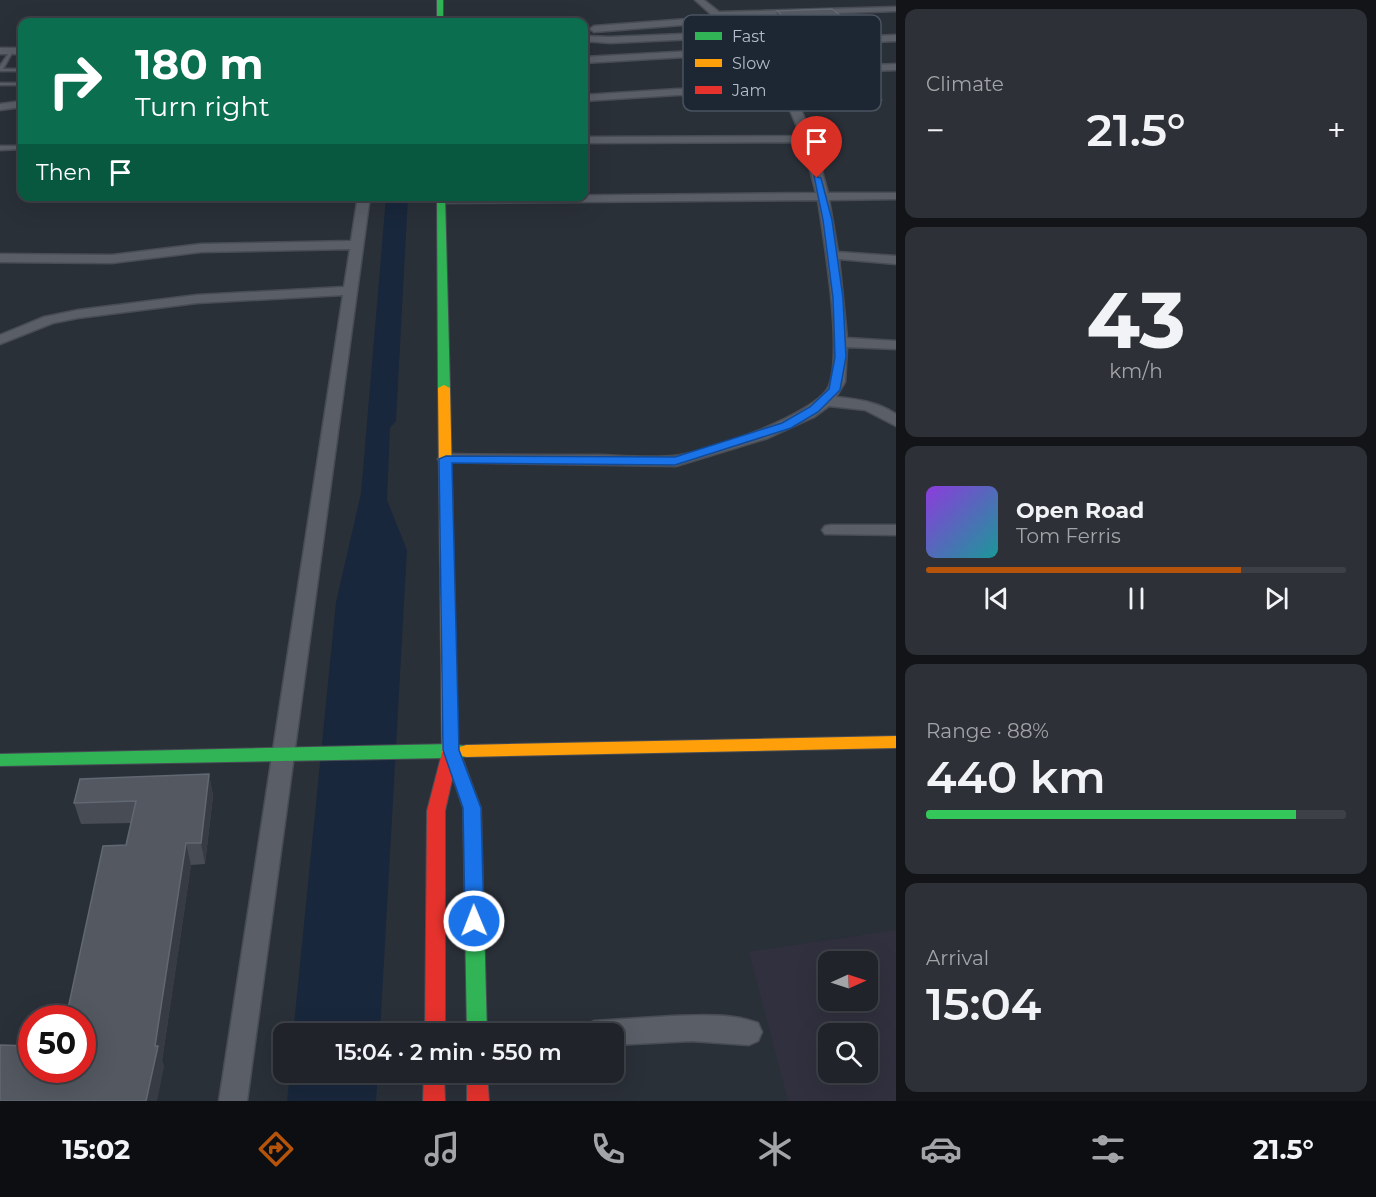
<!DOCTYPE html>
<meta charset="utf-8">
<style>
body{margin:0;font-family:Montserrat,sans-serif;background:#2d3036;color:#f1f3f6;height:100vh;display:flex;flex-direction:column;font-size:22px;white-space:nowrap}
*{box-sizing:border-box;margin:0}
p{font-size:20px;color:#a2a4a8}
.icon{flex:none;width:33px;height:33px;fill:none;stroke:currentColor;stroke-width:2;stroke-linecap:round;stroke-linejoin:round}
.map{position:relative;flex:1;overflow:hidden}
.sheet{display:flex;flex-direction:column;gap:9px;padding:9px;background:#121417;width:480px}
.sheet>*{flex:none}
.guide{position:absolute;left:18px;top:18px;width:570px;height:183px;border-radius:12px;box-shadow:0 6px 24px #0002,0 0 0 2px #3d4147;background:#0b6e4f;color:#fff;overflow:hidden}
.needle{width:39px;rotate:87deg}
.controls{position:absolute;left:818px;top:951px;display:grid;gap:12px}
.controls a{display:grid;place-items:center;width:60px;height:60px;border-radius:12px;background:#20242a;box-shadow:0 6px 24px #0002,0 0 0 2px #3d4147;font-size:30px}
.speed{position:absolute;left:18px;top:1005px;display:flex;gap:12px;font-size:30px;font-weight:700;text-align:center}
.speed>*{display:grid;place-content:center;width:78px;height:78px;border-radius:50%;background:#20242a;box-shadow:0 6px 24px #0002,0 0 0 2px #3d4147;line-height:1}
.speed .limit{border:9px solid #d22;background:#fff;color:#111}
.pin{position:absolute;display:grid;place-items:center;width:51px;height:51px;color:#fff;margin:-62px -26px;border-radius:50% 50% 50% 0;rotate:-45deg;box-shadow:0 0 6px #0007}
.pin .icon{rotate:45deg}
.me{position:absolute;width:66px;margin:-33px;rotate:359deg;stroke-linejoin:round;filter:drop-shadow(0 0 4px #0008)}
.turn{display:flex;align-items:center;gap:21px;height:126px;padding:0 18px;font-size:27px}
.turn .icon{width:78px;height:78px;stroke-width:2.5}
.turn b{display:block;font-size:42px;line-height:51px}
.then{display:flex;align-items:center;height:57px;padding:0 18px;background:#0003;gap:12px;font-size:22px}
.big{font-size:45px;font-weight:600;line-height:1.1}
.sheet .widget{flex:1;display:flex;flex-direction:column;justify-content:center;gap:9px;min-width:0;padding:0 21px;border-radius:12px;background:#2d3036}
.sheet .dial{align-items:center;gap:0}
.dial b{font-size:78px;line-height:1}
.song{display:flex;align-items:center;gap:18px}
.cover{width:72px;height:72px;border-radius:9px;background:linear-gradient(135deg,hsl(270 70% 55%),hsl(180 70% 35%))}
.played{height:6px;border-radius:3px;background:linear-gradient(90deg,#b45309 75%,#3d4147 75%)}
.keys{display:flex;justify-content:space-around;direction:ltr}
.heat{display:flex;justify-content:space-between;align-items:center;font-size:33px;direction:ltr}
.charge{height:9px;border-radius:4px;background:linear-gradient(90deg,#34c759 88%,#3d4147 0)}
.trip{position:absolute;left:273px;top:1023px;width:351px;height:60px;border-radius:12px;background:#20242a;box-shadow:0 6px 24px #0002,0 0 0 2px #3d4147;font-weight:600;line-height:60px;text-align:center}
.tab-bar{display:flex;height:96px;justify-content:space-around;align-items:center;background:#0d0e11;color:#a2a4a8}
.tab-bar .icon{width:42px;height:42px}
.tab-bar .selected{color:#b45309}
.tab-bar b{font-size:27px;color:#f1f3f6}
main{display:flex;flex:1;min-height:0}
.map>svg:first-child{display:block}
.medical{fill:#31303e;fill-rule:evenodd}
.water{fill:#19273c}
.lines{fill:none;stroke-linecap:round;stroke-linejoin:round}
.lane-casing{stroke:#484c55;stroke-width:3}
.street-casing{stroke:#484c55;stroke-width:3}
.fast-casing{stroke:#484c55;stroke-width:2}
.slow-casing{stroke:#484c55;stroke-width:2}
.jam-casing{stroke:#484c55;stroke-width:2}
.lane{fill:#5a5e66;fill-rule:evenodd}
.street{fill:#5a5e66;fill-rule:evenodd}
.fast{fill:#30b455;fill-rule:evenodd}
.slow{fill:#ff9f0a;fill-rule:evenodd}
.jam{fill:#e5322d;fill-rule:evenodd}
.wall{fill:#474c55}
.shaded-wall{fill:#373c44}
.building{fill:#535861;stroke:#626872;stroke-width:1.5}
.route{fill:#1a73e8;stroke:#114b97;stroke-width:1.5}
.key{fill:#1d2633;stroke:#4a5360;stroke-width:1.5}
.key-label{font-size:16px;fill:#b4bcc9}
</style>
<main>
<div class="map">
<svg width="896" height="1101" viewBox="0 0 896 1101">
<rect width="100%" height="100%" fill="#2a3038"/>
<!-- medical -->
<path class="medical" d="M896 930V1101H788L749 952ZM828 962H867V1000H828ZM828 1034H867V1072H828Z"/>
<!-- water -->
<path class="water" d="M386 197H408L396 421 390 428 387 500 407 550 380 1033 293 1034 336 602 361 493Z
M290 1073H378L376 1101H287Z"/>
<g class="lines">
<!-- lane casing -->
<g class="lane-casing">
<path id="lane" d="M11 50 13 51 3 69H22V71H0V66Z
M0 83H22V85H0Z
M0 146H22V149L0 150Z"/>
</g>
<!-- street casing -->
<g class="street-casing">
<path id="street" d="M695 0H704L719 12 896 7V11L725 17 752 42 896 35V41L757 47 777 69 896 64V70L781 74 797 101 876 97 881 100 876 103 800 107 813 139 828 193H896V199L829 200 838 252 896 256V264L839 259 847 338 896 341V349L847 347 845 382 836 397C857 399 878 402 896 414V426L865 410 829 406 814 417 768 438 676 466 440 462 438 459 446 454C498 455 550 455 601 455 625 456 651 458 674 456 706 453 817 414 829 386 843 351 824 240 818 200L441 203 435 200 441 197 816 193 803 142 584 143V137L801 136 783 94 677 95 584 101V95L677 89 780 88 776 81 715 82 713 80 718 77 772 75 753 53 584 63V57L748 48 737 37 610 43 584 41V36L610 37 731 32 720 22 594 32 590 29 594 26 714 17Z
M54 18H60L61 20 59 22H51Z
M0 48H22V54H0Z
M22 101V107L0 110V104Z
M358 196H370L247 1101H219L343 295 197 303 78 318 53 323 0 344V335L44 317 78 310 197 295 344 287 350 249 201 252 112 263 0 262V254L112 255 201 244 351 241Z
M831 525H896V535L825 534 822 530 825 526Z
M672 1016C700 1015 732 1013 758 1023L762 1032 758 1041 749 1045 691 1041 614 1045V1034H581L585 1025 594 1021Z"/>
</g>
<!-- fast casing -->
<g class="fast-casing">
<path id="fast" d="M437 0H443V22H437Z
M437 196H445L450 388 444 391 438 388Z
M451 744 472 747 474 751 472 755 462 757 481 808 487 1034H467L463 808 446 758 0 766V754Z"/>
</g>
<!-- slow casing -->
<g class="slow-casing">
<path id="slow" d="M444 385 450 388 458 751 460 747 466 745 896 736V748L466 757 460 755 458 751 456 757 450 759 444 757 442 753 438 388Z"/>
</g>
<!-- jam casing -->
<g class="jam-casing">
<path id="jam" d="M450 747 456 749 458 753 445 811V1034H425L427 811 442 753 444 749Z
M424 1072H444L445 1101H423Z
M467 1072H487L489 1101H467Z"/>
</g>
<!-- lane -->
<use href="#lane" class="lane"/>
<!-- street -->
<use href="#street" class="street"/>
<!-- fast -->
<use href="#fast" class="fast"/>
<!-- slow -->
<use href="#slow" class="slow"/>
<!-- jam -->
<use href="#jam" class="jam"/>
</g>
<!-- wall -->
<path class="wall" d="M777 11 857 28 855 35 800 37 776 17Z
M209 774 213 796 205 864 191 865 162 1061 164 1067 82 1070 131 823 81 824 74 803Z"/>
<!-- shaded-wall -->
<path class="shaded-wall" d="M209 774 213 796 205 864 201 843Z
M186 843 191 865 162 1061 164 1067 157 1101H146Z"/>
<!-- building -->
<path class="building" d="M832 9 857 28 801 31 777 11Z
M209 774 201 843H186L155 1046H158L146 1101H0V1045L32 1046V1070H82V1018H66L103 846 126 845 136 801 74 803 80 779Z"/>
<!-- route -->
<path class="route" d="M814 176 821 178 832 220 843 298 846 357 840 390 818 412 791 428 675 465 452 463 459 750 481 808 484 921 481 926 474 929 468 926 465 921 463 808 443 750 439 459 446 456 675 457 782 423 810 407 829 389 835 357 833 298 823 220Z"/>
<!-- legend -->
<rect x="683" y="15" width="198" height="96" rx="9" class="key"/>
<rect x="695" y="32" width="27" height="8" fill="#30b455"/>
<rect x="695" y="59" width="27" height="8" fill="#ff9f0a"/>
<rect x="695" y="86" width="27" height="8" fill="#e5322d"/>
<g class="key-label">
<text x="732" y="42">Fast</text>
<text x="732" y="69">Slow</text>
<text x="732" y="96">Jam</text>
</g>
</svg>
<div class="controls">
<a><svg class="needle" viewBox="-14 -14 28 28"><path d="M0-13l5 13h-10z" fill="#e53935"/><path d="M0 13l5-13h-10z" fill="#a2a4a8"/></svg></a>
<a><svg class="icon" aria-label="search" viewBox="0 0 24 24"><circle cx="10" cy="10" r="6"/><path d="M15 15l6 6"/></svg></a>
</div>
<div class="speed"><div class="limit">50</div></div>
<div class="pin" style="left:817px;top:178px;background:#d93025"><svg class="icon" aria-label="arrive" viewBox="0 0 24 24"><path d="M6 21V4h12l-3 4 3 4H6"/></svg></div>
<svg class="me" style="left:474px;top:921px" viewBox="-20 -20 40 40"><circle r="17" fill="#1a73e8" stroke="#fff" stroke-width="3"/><path d="M0-11L8 9 0 5-8 9z" fill="#fff"/></svg>
<div class="trip">15:04 · 2 min · 550 m</div>
<div class="guide">
<div class="turn"><svg class="icon" aria-label="right" viewBox="0 0 24 24"><path d="M7 20v-9h11M14 6l5 5-5 5"/></svg><div><b>180 m</b>Turn right</div></div>
<div class="then">Then<svg class="icon" aria-label="arrive" viewBox="0 0 24 24"><path d="M6 21V4h12l-3 4 3 4H6"/></svg></div>
</div>
</div>
<section class="sheet">
<div class="widget"><p>Climate</p>
<div class="heat"><a>−</a><b class="big">21.5°</b><a>+</a></div>
</div>
<div class="widget dial"><b>43</b><p>km/h</p></div>
<div class="widget">
<div class="song"><i class="cover"></i><div><b>Open Road</b><p>Tom Ferris</p></div></div>
<div class="played"></div>
<div class="keys"><svg class="icon" aria-label="previous" viewBox="0 0 24 24"><path d="M18 5L8 12l10 7zM5 5v14"/></svg><svg class="icon" aria-label="pause" viewBox="0 0 24 24"><path d="M8 5v14M16 5v14"/></svg><svg class="icon" aria-label="next" viewBox="0 0 24 24"><path d="M6 5l10 7-10 7zM19 5v14"/></svg></div>
</div>
<div class="widget"><p>Range · 88%</p><b class="big">440 km</b><div class="charge"></div></div>
<div class="widget"><p>Arrival</p><b class="big">15:04</b></div>
</section>
</main>
<nav class="tab-bar">
<b>15:02</b>
<svg class="icon selected" aria-label="directions" viewBox="0 0 24 24"><path d="M12 3l9 9-9 9-9-9zM9 14v-3h6M13 9l2 2-2 2"/></svg>
<svg class="icon" aria-label="music" viewBox="0 0 24 24"><path d="M9 18V5l10-2v13"/><circle cx="6" cy="18" r="3"/><circle cx="16" cy="16" r="3"/></svg>
<svg class="icon" aria-label="phone" viewBox="0 0 24 24"><path d="M5 4h4l2 5-3 2q2 4 5 5l2-3 5 2v4C11 20 4 13 5 4z"/></svg>
<svg class="icon" aria-label="climate" viewBox="0 0 24 24"><path d="M12 3v18M4 7l16 10M4 17L20 7"/></svg>
<svg class="icon" aria-label="car" viewBox="0 0 24 24"><path d="M5 17H2v-5l4-1 3-4h7l3 4 3 1v5h-3M9 17h6M6 11h13"/><circle cx="7" cy="17" r="2"/><circle cx="17" cy="17" r="2"/></svg>
<svg class="icon" aria-label="filters" viewBox="0 0 24 24"><path d="M4 7h16M4 17h16"/><circle cx="9" cy="7" r="2"/><circle cx="15" cy="17" r="2"/></svg>
<b>21.5°</b>
</nav>
